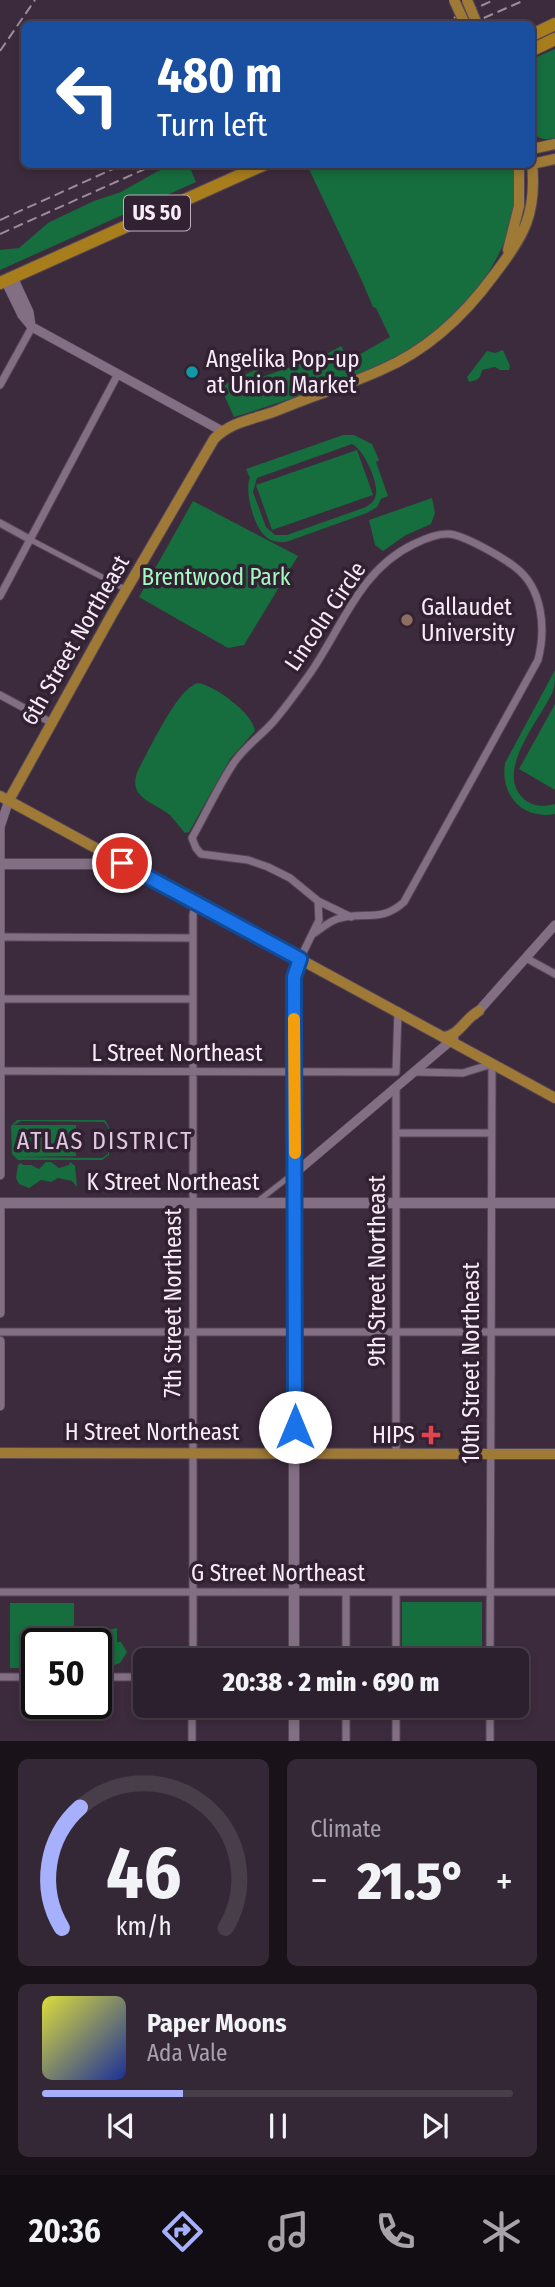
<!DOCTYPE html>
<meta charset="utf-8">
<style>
body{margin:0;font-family:"Fira Sans Condensed",sans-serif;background:#352836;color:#f1f3f6;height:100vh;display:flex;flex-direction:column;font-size:26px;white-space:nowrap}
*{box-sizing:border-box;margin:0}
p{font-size:23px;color:#a7a3aa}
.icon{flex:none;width:38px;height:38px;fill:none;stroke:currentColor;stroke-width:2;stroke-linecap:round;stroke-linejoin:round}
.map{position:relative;height:1741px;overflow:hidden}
.drawer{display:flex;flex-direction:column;gap:18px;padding:18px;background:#191219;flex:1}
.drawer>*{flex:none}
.banner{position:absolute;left:21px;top:21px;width:514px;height:147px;border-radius:10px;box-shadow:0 4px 10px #0003,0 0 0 2px #483e4a;background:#1a4fa0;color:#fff;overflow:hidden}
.speed{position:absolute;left:21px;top:1628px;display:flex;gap:14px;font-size:35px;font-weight:700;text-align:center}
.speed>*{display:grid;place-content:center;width:91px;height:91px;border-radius:50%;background:#2d202e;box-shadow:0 4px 10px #0003,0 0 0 2px #483e4a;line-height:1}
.speed .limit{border:4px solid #111;border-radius:10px;background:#fff;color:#111}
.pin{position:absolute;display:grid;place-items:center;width:60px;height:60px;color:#fff;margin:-30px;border:4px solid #fff;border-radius:50%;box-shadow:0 2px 7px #0007}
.me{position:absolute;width:77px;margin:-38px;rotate:0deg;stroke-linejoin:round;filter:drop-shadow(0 0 5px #0008)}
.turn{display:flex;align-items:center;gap:24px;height:147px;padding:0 21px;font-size:32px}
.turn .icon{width:91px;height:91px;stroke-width:2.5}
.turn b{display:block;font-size:49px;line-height:60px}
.big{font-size:52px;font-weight:800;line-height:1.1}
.drawer .card{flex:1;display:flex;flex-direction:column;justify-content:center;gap:10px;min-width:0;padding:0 24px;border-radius:10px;background:#352836}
.drawer .dial{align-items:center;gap:0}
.dial svg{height:182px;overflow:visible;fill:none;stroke:#483e4a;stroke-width:7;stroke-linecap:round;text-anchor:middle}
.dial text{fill:#f1f3f6;stroke:none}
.song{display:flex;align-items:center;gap:21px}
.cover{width:84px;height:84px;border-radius:10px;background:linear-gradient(135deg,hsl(60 70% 55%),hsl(230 70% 35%))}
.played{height:7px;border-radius:4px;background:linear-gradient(90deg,#a7b0fc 30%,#483e4a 30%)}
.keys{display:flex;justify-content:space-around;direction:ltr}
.heat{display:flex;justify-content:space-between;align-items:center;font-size:38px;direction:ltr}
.drawer .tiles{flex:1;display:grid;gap:18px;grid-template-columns:1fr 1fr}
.card:last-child{grid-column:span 2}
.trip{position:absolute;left:133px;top:1648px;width:396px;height:70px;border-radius:10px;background:#2d202e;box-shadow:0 4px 10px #0003,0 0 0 2px #483e4a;font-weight:800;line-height:70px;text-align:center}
.dock{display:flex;height:112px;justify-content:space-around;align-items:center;background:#120d12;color:#a7a3aa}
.dock .icon{width:49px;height:49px}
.dock .selected{color:#a7b0fc}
.dock b{font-size:32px;color:#f1f3f6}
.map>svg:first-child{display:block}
.green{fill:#166d3d;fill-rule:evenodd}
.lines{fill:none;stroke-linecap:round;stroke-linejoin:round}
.pedestrian-casing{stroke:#564757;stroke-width:7}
.minor-casing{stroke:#564757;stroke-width:9}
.tertiary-casing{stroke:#564757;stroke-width:10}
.secondary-casing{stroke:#564757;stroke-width:12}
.primary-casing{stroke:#564757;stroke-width:12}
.trunk-casing{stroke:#564757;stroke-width:14}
.pedestrian{stroke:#836f84;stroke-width:5}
.minor{stroke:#836f84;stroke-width:7}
.tertiary{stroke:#836f84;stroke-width:9}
.secondary{stroke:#836f84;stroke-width:10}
.primary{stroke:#9f7a37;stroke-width:10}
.trunk{stroke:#a87e1d;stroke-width:12}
.rail{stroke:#9b8c9b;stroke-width:2;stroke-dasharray:10 5;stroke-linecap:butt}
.primary-bridge-casing{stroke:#564757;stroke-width:12;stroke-linecap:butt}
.primary-bridge{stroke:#9f7a37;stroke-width:10}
.route-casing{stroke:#114b97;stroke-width:18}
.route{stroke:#1a73e8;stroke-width:12}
.slow{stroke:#f59e0b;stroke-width:12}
.culture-dot{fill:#0f9aa8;stroke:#322132;stroke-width:2.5}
.education-dot{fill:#8d6e63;stroke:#322132;stroke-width:2.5}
.health-dot{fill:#e0444e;stroke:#322132;stroke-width:2.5}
.labels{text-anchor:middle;stroke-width:7;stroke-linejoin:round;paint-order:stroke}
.shield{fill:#322132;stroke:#bdafbd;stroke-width:2}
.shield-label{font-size:21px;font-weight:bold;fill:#f8ecf8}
.poi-label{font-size:23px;fill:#f8ecf8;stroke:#322132;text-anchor:start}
.park-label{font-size:23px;fill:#a2fabe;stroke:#322132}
.street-label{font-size:23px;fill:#f8ecf8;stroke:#322132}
.neighbourhood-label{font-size:24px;letter-spacing:2px;fill:#e0c9e0;stroke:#322132}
</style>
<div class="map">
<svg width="555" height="1741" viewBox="0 0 555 1741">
<rect width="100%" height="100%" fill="#3c2b3d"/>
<!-- green -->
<path class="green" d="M555 49V138C544 140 537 140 532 129V59Z
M176 165H189L196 182 0 270V250L19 248 48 223 60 217 94 201 121 192 158 171Z
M307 165H512C520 207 509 241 486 276 442 341 387 366 316 390 289 399 261 409 234 417L220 386 257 369 262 377 325 355 341 346 350 360 390 337 376 308 373 307 362 281Z
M503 350 510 366 509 370H500L495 367 482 370C480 379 478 380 469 382L467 377 487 351 495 353Z
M343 435H354L372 444 379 460 376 462 388 496 381 499 377 507 367 513 286 542C278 542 271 542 265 536 254 527 244 490 250 478L246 469ZM352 444C364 450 378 481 376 494 375 500 371 504 366 507L287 535H275L266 527 253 492 257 478Z
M357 450 373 495 272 530 256 485Z
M432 498 435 513 431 524 406 535 383 551 375 545 369 520Z
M193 501 298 556 244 645 228 648 139 597Z
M555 670C555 677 555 685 553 691 541 719 493 772 524 799 533 807 544 807 555 804V814C522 820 500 795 505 763Z
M198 683C214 685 254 714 255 731L230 759 189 832 185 833C180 827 175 821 170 815 153 801 125 798 139 768 150 749 178 687 198 683Z
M555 704V790L519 769Z
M17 1120H105L109 1127V1155L102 1160H18L12 1154 11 1126ZM21 1121 104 1122 108 1127V1154L102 1158 17 1157 76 1156V1125H14Z
M46 1162H51L59 1168 69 1165 70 1162 75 1166 77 1187 72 1181 58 1178 51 1182 41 1180 29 1188 19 1184 16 1178 18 1165 21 1163 23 1165H31L39 1169Z
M402 1602H482V1661H402Z
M10 1603H74V1643H37V1668H10Z
M99 1628H106L108 1630 117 1628V1642H121L127 1652 120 1663 108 1667 102 1665V1659L99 1657Z"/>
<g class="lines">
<!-- pedestrian casing -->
<g class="pedestrian-casing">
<path id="pedestrian" d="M31 540 127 590
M258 1201 294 1173"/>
</g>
<!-- minor casing -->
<g class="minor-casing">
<path id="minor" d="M0 385 32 327
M0 523 31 540
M0 596 118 374
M0 695 52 723
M313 934C321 929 328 922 337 919 363 910 380 924 404 902L538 660C546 629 543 588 515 567 502 557 464 535 449 534 437 533 424 539 414 544 357 571 341 632 306 679 296 693 285 708 274 721 261 736 244 747 233 764 218 787 206 813 192 838L196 848 201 854 248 860 268 867 290 878 318 901 351 917
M0 937 193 938
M526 958 555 974
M300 959 319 920 318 901
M0 999H193
M0 1071 396 1072 398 1011
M416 1072 463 1073 492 1064 490 1661
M396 1089V1453
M397 1133H491
M0 1332H555
M0 1592H555
M193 1661V914L196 904
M346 1661V1592
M396 1661V1592
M0 1677H37
M96 1677H145
M346 1706V1741
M396 1706V1741
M490 1706V1741
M192 1741V1706"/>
</g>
<!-- tertiary casing -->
<g class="tertiary-casing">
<path id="tertiary" d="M13 277 29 312 31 326
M5 280 22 315 32 327 222 431
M475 1015 555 925
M295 1173 454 1038
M0 1175V827L9 800
M0 1206V1313
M0 1341V1406"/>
</g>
<!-- secondary casing -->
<g class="secondary-casing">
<path id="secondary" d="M0 864H94L110 856
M0 1203H555
M294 1661V977L300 959
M294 1741V1706"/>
</g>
<!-- primary casing -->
<g class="primary-casing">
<path id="primary" d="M532 149 555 144
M532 164 555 159
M508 250 519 206V164
M0 796 555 1098
M9 800 111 616 214 439C232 420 258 419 281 409 314 395 348 385 381 370 428 350 464 316 494 275 524 236 537 214 532 163
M444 1037C460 1035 465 1018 479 1011
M0 1453 555 1454"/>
</g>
<!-- trunk casing -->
<g class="trunk-casing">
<path id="trunk" d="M532 35 555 24
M532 50 555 39
M0 283 265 164"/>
</g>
<!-- pedestrian -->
<use href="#pedestrian" class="pedestrian"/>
<!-- minor -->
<use href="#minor" class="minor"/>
<!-- tertiary -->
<use href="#tertiary" class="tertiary"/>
<!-- secondary -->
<use href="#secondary" class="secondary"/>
<!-- primary -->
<use href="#primary" class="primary"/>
<!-- trunk -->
<use href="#trunk" class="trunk"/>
<!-- rail -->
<path class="rail" d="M440 24 494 0
M470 24 525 0
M0 51 35 0
M0 220 124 164
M0 234 156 164"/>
<!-- primary-bridge casing -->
<g class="primary-bridge-casing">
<path id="primary-bridge" d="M454 0 465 24
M467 0 477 24"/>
</g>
<!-- primary-bridge -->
<use href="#primary-bridge" class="primary-bridge"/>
</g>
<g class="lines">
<!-- route casing -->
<g class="route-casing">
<path id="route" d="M122 863 300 959 294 977 295 1427"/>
</g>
<!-- route -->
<use href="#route" class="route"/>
<!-- slow -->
<path class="slow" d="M294 1019 295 1153"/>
</g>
<!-- markers -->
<circle class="culture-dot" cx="192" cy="372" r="7"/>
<circle class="education-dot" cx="407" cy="620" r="7"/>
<path class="health-dot" d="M427.5 1424.5h7v7h7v7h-7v7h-7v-7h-7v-7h7z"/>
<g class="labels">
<!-- shield labels -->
<rect class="shield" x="124" y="195.5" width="66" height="35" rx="5"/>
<g class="shield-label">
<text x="157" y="220">US 50</text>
</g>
<!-- poi labels -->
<g class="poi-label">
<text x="206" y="367">Angelika Pop-up<tspan x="206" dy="26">at Union Market</tspan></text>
<text x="421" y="615">Gallaudet<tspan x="421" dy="26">University</tspan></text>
<text x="415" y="1443" text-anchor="end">HIPS</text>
</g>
<!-- park labels -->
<g class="park-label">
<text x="216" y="585">Brentwood Park</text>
</g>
<!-- street labels -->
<g class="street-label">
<text transform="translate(325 616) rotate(-56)" y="8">Lincoln Circle</text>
<text transform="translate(75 640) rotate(-60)" y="8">6th Street Northeast</text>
<text x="177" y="1061">L Street Northeast</text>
<text x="173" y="1190">K Street Northeast</text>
<text transform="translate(377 1271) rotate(-90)" y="8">9th Street Northeast</text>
<text transform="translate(173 1303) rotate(-90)" y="8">7th Street Northeast</text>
<text transform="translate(471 1363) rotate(-90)" y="8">10th Street Northeast</text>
<text x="152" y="1440">H Street Northeast</text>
<text x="278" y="1581">G Street Northeast</text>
</g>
<!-- neighbourhood labels -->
<g class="neighbourhood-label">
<text x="105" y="1149">ATLAS DISTRICT</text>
</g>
</g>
</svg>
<div class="speed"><div class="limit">50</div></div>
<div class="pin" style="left:122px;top:863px;background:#d93025"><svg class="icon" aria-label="arrive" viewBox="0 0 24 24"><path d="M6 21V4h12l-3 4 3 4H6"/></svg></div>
<svg class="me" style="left:295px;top:1427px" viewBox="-20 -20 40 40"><circle r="19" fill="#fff"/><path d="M0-13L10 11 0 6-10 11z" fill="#1a73e8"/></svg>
<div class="trip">20:38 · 2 min · 690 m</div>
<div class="banner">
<div class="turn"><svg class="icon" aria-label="left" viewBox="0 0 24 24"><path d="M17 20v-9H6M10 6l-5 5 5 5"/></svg><div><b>480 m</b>Turn left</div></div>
</div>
</div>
<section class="drawer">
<div class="tiles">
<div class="card dial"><svg viewBox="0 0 100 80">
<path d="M14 69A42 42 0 1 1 86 69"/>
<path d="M14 69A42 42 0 0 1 22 16" stroke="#a7b0fc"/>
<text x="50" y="56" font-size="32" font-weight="700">46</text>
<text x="50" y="72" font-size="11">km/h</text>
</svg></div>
<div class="card"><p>Climate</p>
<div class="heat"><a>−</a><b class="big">21.5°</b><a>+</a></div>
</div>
<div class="card">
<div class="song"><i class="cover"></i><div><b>Paper Moons</b><p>Ada Vale</p></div></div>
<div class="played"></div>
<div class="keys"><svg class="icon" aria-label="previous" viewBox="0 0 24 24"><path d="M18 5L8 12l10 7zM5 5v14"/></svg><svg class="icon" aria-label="pause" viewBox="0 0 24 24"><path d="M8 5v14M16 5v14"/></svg><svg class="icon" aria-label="next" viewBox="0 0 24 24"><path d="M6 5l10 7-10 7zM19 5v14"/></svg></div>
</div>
</div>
</section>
<nav class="dock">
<b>20:36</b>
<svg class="icon selected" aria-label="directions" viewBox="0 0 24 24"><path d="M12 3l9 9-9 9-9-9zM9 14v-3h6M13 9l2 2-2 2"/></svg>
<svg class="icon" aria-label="music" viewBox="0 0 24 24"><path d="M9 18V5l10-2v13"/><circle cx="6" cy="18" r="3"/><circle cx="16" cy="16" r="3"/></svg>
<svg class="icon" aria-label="phone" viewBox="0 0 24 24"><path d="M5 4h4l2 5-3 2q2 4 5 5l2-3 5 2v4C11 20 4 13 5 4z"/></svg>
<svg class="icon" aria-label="climate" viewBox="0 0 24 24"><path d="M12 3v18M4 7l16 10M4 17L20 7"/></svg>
</nav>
